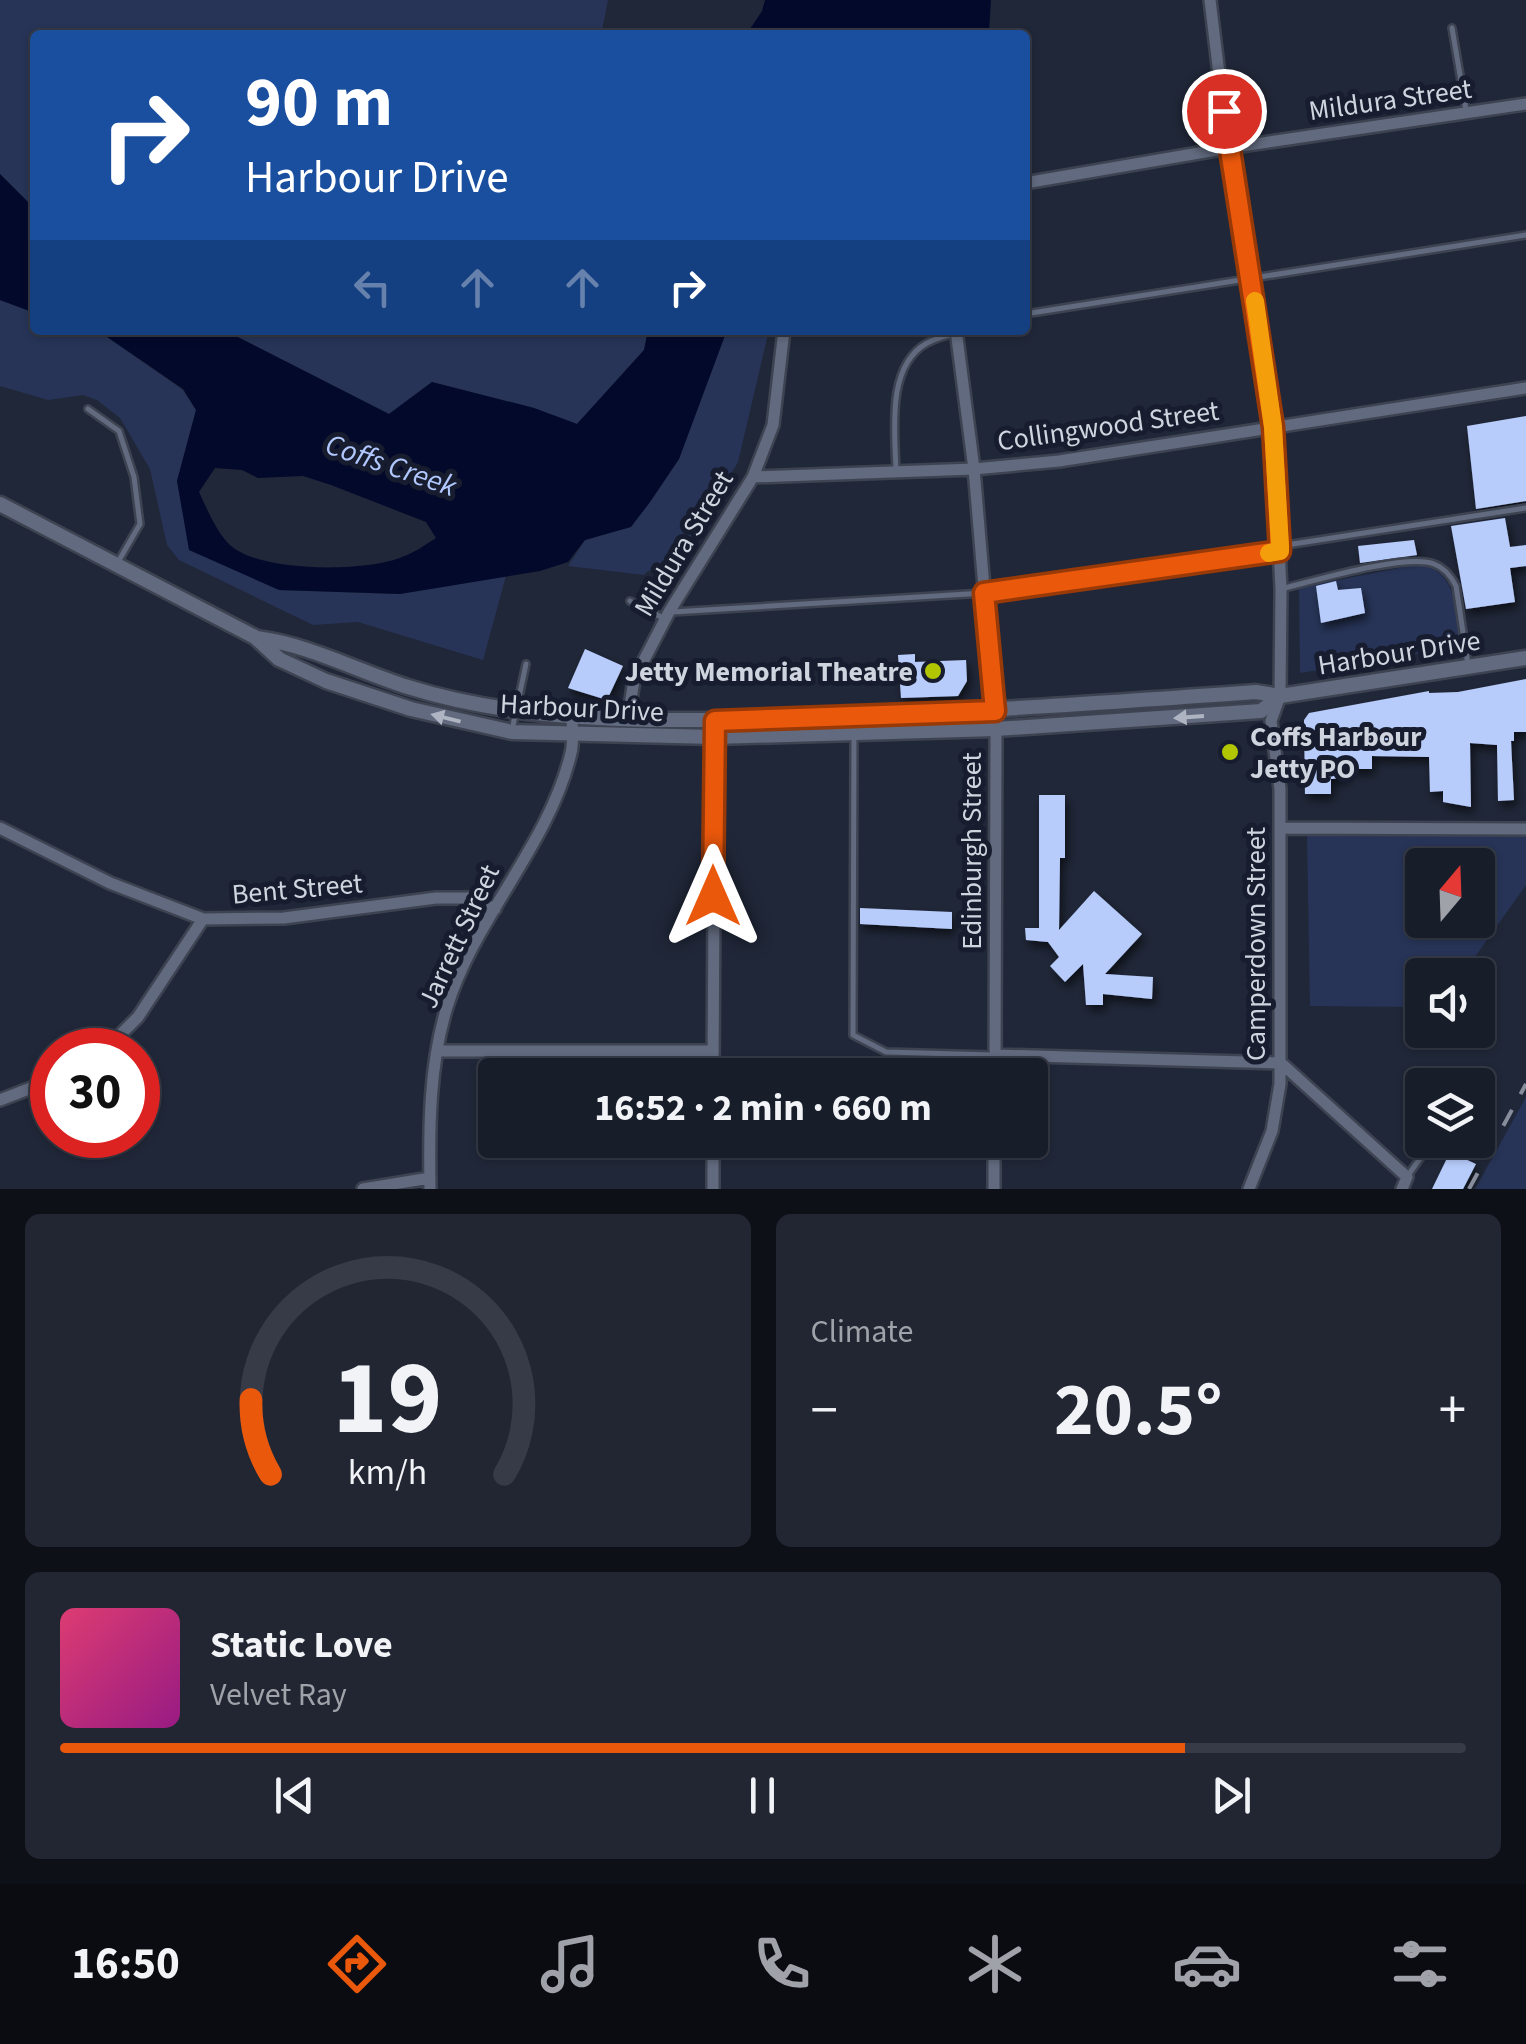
<!DOCTYPE html>
<meta charset="utf-8">
<style>
body{margin:0;font-family:"Source Sans 3",sans-serif;background:#212632;color:#f1f3f6;height:100vh;display:flex;flex-direction:column;font-size:38px;white-space:nowrap}
*{box-sizing:border-box;margin:0}
p{font-size:32px;color:#9fa2a8}
.icon{flex:none;width:55px;height:55px;fill:none;stroke:currentColor;stroke-width:2;stroke-linecap:round;stroke-linejoin:round}
.map{position:relative;height:1189px;overflow:hidden}
.side{display:flex;flex-direction:column;gap:25px;padding:25px;background:#0d1017;flex:1}
.side>*{flex:none}
.banner{position:absolute;left:30px;top:30px;width:1000px;height:305px;border-radius:10px;box-shadow:0 2px 8px #0004,0 0 0 2px #363b47;background:#1a4fa0;color:#fff;overflow:hidden}
.needle{width:65px;rotate:19deg}
.fabs{position:absolute;left:1405px;top:848px;display:grid;gap:20px}
.fabs a{display:grid;place-items:center;width:90px;height:90px;border-radius:10px;background:#181d2a;box-shadow:0 2px 8px #0004,0 0 0 2px #363b47;font-size:50px}
.speed{position:absolute;left:30px;top:1028px;display:flex;gap:20px;font-size:50px;font-weight:700;text-align:center}
.speed>*{display:grid;place-content:center;width:130px;height:130px;border-radius:50%;background:#181d2a;box-shadow:0 2px 8px #0004,0 0 0 2px #363b47;line-height:1}
.speed .limit{border:15px solid #d22;background:#fff;color:#111}
.pin{position:absolute;display:grid;place-items:center;width:85px;height:85px;color:#fff;margin:-42px;border:5px solid #fff;border-radius:50%;box-shadow:0 2px 10px #0007}
.me{position:absolute;width:110px;margin:-55px;rotate:0deg;stroke-linejoin:round;filter:drop-shadow(0 0 8px #0008)}
.turn{display:flex;align-items:center;gap:35px;height:210px;padding:0 50px;font-size:45px}
.turn .icon{width:130px;height:130px;stroke-width:2.5}
.turn b{display:block;font-size:70px;line-height:85px}
.lanes{display:flex;align-items:center;height:95px;padding:0 50px;background:#0003;justify-content:center;gap:50px;direction:ltr}
.lanes .off{opacity:.35}
.big{font-size:75px;font-weight:700;line-height:1.1}
.side .card{flex:1;display:flex;flex-direction:column;justify-content:center;gap:15px;min-width:0;padding:0 35px;border-radius:15px;background:#212632}
.side .dial{align-items:center;gap:0}
.dial svg{height:260px;overflow:visible;fill:none;stroke:#363b47;stroke-width:7;stroke-linecap:round;text-anchor:middle}
.dial text{fill:#f1f3f6;stroke:none}
.song{display:flex;align-items:center;gap:30px}
.cover{width:120px;height:120px;border-radius:15px;background:linear-gradient(135deg,hsl(340 70% 55%),hsl(310 70% 35%))}
.played{height:10px;border-radius:5px;background:linear-gradient(90deg,#ea580c 80%,#363b47 80%)}
.keys{display:flex;justify-content:space-around;direction:ltr}
.heat{display:flex;justify-content:space-between;align-items:center;font-size:55px;direction:ltr}
.side .tiles{flex:1;display:grid;gap:25px;grid-template-columns:1fr 1fr}
.card:last-child{grid-column:span 2}
.trip{position:absolute;left:478px;top:1058px;width:570px;height:100px;border-radius:10px;background:#181d2a;box-shadow:0 2px 8px #0004,0 0 0 2px #363b47;font-weight:700;line-height:100px;text-align:center}
.tabs{display:flex;height:160px;justify-content:space-around;align-items:center;background:#0a0c11;color:#9fa2a8}
.tabs .icon{width:70px;height:70px}
.tabs .current{color:#ea580c}
.tabs b{font-size:45px;color:#f1f3f6}
.map>svg:first-child{display:block}
.green{fill:#273457;fill-rule:evenodd}
.water{fill:#03092b;fill-rule:evenodd}
.building{fill:#b8ccfb;filter:url(#shadow)}
.lines{fill:none;stroke-linecap:round;stroke-linejoin:round}
.service-casing{stroke:#3d4351;stroke-width:10}
.minor-casing{stroke:#3d4351;stroke-width:16}
.tertiary-casing{stroke:#3d4351;stroke-width:19}
.service{stroke:#616a7e;stroke-width:5}
.minor{stroke:#616a7e;stroke-width:11}
.tertiary{stroke:#616a7e;stroke-width:14}
.rail{stroke:#878d9a;stroke-width:4;stroke-dasharray:18 18;stroke-linecap:butt}
.oneway{fill:#aeb4c2}
.route-casing{stroke:#983908;stroke-width:25}
.route{stroke:#ea580c;stroke-width:18}
.slow{stroke:#f59e0b;stroke-width:18}
.poi-dot{fill:#b1c500;stroke:#171d2e;stroke-width:4}
.labels{text-anchor:middle;stroke-width:10;stroke-linejoin:round;paint-order:stroke}
.street-label{font-size:28px;fill:#cfd4df;stroke:#171d2e}
.poi-label{font-size:28px;font-weight:bold;fill:#cfd4df;stroke:#171d2e;text-anchor:end}
.water-label{font-size:30px;font-style:italic;fill:#b1c8fe;stroke:#171d2e}
</style>
<div class="map">
<svg width="1526" height="1189" viewBox="0 0 1526 1189">
<defs>
<filter id="shadow"><feDropShadow dx="3" dy="5.5" stdDeviation="5" flood-color="#0009"/></filter>
</defs>
<rect width="100%" height="100%" fill="#202738"/>
<!-- green -->
<path class="green" d="M0 0H608L601 35H35V209L0 174Z
M0 300 35 313V330H97L183 390 196 410 177 481 190 550 280 590 400 594 506 576 483 660 358 622 313 625 179 560 167 545 150 469 120 418 97 400 83 395 48 400 0 386Z
M224 330H648L644 350 577 424 534 408 432 382 389 414Z
M727 330H769L738 462 711 506 685 565 648 571 644 575 568 566 585 540 630 527 650 502 679 459Z
M1413 565C1459 566 1456 612 1461 647L1300 673 1299 588Z
M1526 835V885L1462 975H1422V1007L1310 1006 1307 836ZM1422 865H1478V920H1422Z
M1526 1097V1189H1475Z"/>
<!-- water -->
<path class="water" d="M765 0H991L989 31 983 35H746L762 11Z
M0 174 35 209V313L0 300Z
M97 330H224L389 414 432 382 534 408 577 424 644 350 648 330H727L679 459 650 502 631 527 585 540 568 562 540 571 400 594 279 590 189 550 177 481 196 410 183 389ZM215 468 242 470 258 478 303 476 331 485 426 522 436 538C425 545 414 553 402 557 367 572 260 573 230 545 217 533 207 509 199 492Z"/>
<!-- building -->
<path class="building" d="M1526 416V501L1476 509 1467 426Z
M1505 518 1510 547 1526 545V566L1510 568 1515 602 1466 609 1451 526Z
M1414 540 1417 555 1360 563 1358 546Z
M1336 581 1338 590 1361 588 1365 613 1321 623 1316 586Z
M585 649 623 666 607 700 568 688Z
M915 654V662L966 660 967 681 958 696 901 698 898 655Z
M1526 679V732H1514V741H1511L1514 800 1498 801 1497 745 1470 743 1471 807 1443 802V791L1430 792 1429 757 1372 756V769H1346V778L1331 779V794H1305L1304 720 1309 713 1429 691V693L1458 692Z
M1039 795H1065V858H1060L1059 930 1094 891 1142 934 1105 974 1153 977 1152 999 1103 994V1005H1086L1083 964 1065 982 1050 966 1059 957 1048 942 1026 940 1025 928H1039Z
M860 908 952 912V929L860 924Z
M1450 1152 1476 1164 1463 1189H1432Z"/>
<g class="lines">
<!-- service casing -->
<g class="service-casing">
<path id="service" d="M1452 28 1466 110
M1025 314 1526 235
M88 409 119 431 134 477 140 524 118 562
M896 471C895 431 886 366 927 343 938 337 953 334 965 330
M1280 546 1526 508
M1281 589C1313 581 1407 553 1434 564 1445 568 1451 576 1456 586L1468 665
M630 601 663 618
M672 612 984 593 1278 552
M512 730 526 664
M854 734 853 1035 886 1052 992 1055
M1409 1174 1433 1140"/>
</g>
<!-- minor casing -->
<g class="minor-casing">
<path id="minor" d="M1210 0 1228 148 1252 279 1273 427 1281 589 1280 696 1271 721 1280 789V1084L1272 1131 1249 1189
M1025 183 1228 148 1526 104
M956 330 974 469 996 729 995 1075
M753 477 974 469 1059 461 1526 388
M628 719 634 680 642 664 669 612 753 477 773 425 784 330
M0 828 110 883 203 919 284 918 436 898H470L495 909
M1280 828 1526 829
M105 1050 138 1017 203 919
M438 1051H713
M995 1055 1281 1063 1407 1177 1402 1189
M713 1075 715 730
M0 1100 52 1080
M713 1140V1189
M994 1140V1189
M363 1189 430 1178
M430 1189C429 1129 429 1065 447 1007 475 917 549 845 571 753 574 741 572 727 572 715"/>
</g>
<!-- tertiary casing -->
<g class="tertiary-casing">
<path id="tertiary" d="M0 504 255 637 279 659 326 681 411 709 512 732 714 737 996 729 1261 711 1280 696
M257 638C310 645 357 671 408 687 446 699 488 707 527 712 628 724 730 720 831 717 973 712 1115 702 1256 692L1280 696 1526 658"/>
</g>
<!-- service -->
<use href="#service" class="service"/>
<!-- minor -->
<use href="#minor" class="minor"/>
<!-- tertiary -->
<use href="#tertiary" class="tertiary"/>
<!-- rail -->
<path class="rail" d="M1469 1189 1526 1084"/>
</g>
<!-- one-way arrows -->
<defs><path id="oneway-solid" d="M-6-.8H1V-3.2L6.5 0L1 3.2V.8H-6Z" transform="scale(2.5)"/></defs>
<g class="oneway">
<use href="#oneway-solid" transform="translate(1189 717) rotate(176)"/>
<use href="#oneway-solid" transform="translate(446 718) rotate(-166)"/>
</g>
<g class="lines">
<!-- route casing -->
<g class="route-casing">
<path id="route" d="M713 896 715 721 995 711 984 593 1280 551 1273 427 1224 111"/>
</g>
<!-- route -->
<use href="#route" class="route"/>
<!-- slow -->
<path class="slow" d="M1255 301 1273 427 1280 546V551L1269 553"/>
</g>
<!-- markers -->
<g class="poi-dot">
<circle cx="933" cy="671" r="10"/>
<circle cx="1230" cy="752" r="10"/>
</g>
<g class="labels">
<!-- street labels -->
<g class="street-label">
<text transform="translate(1390 99) rotate(-8)" y="10">Mildura Street</text>
<text transform="translate(1108 425) rotate(-8)" y="10">Collingwood Street</text>
<text transform="translate(683 543) rotate(-59)" y="10">Mildura Street</text>
<text transform="translate(1399 652) rotate(-9)" y="10">Harbour Drive</text>
<text transform="translate(582 707) rotate(3)" y="10">Harbour Drive</text>
<text transform="translate(971 851) rotate(-90)" y="10">Edinburgh Street</text>
<text transform="translate(297 888) rotate(-5)" y="10">Bent Street</text>
<text transform="translate(458 936) rotate(-65)" y="10">Jarrett Street</text>
<text transform="translate(1255 944) rotate(-90)" y="10">Camperdown Street</text>
</g>
<!-- poi labels -->
<g class="poi-label">
<text x="913" y="681">Jetty Memorial Theatre</text>
<text x="1250" y="746" text-anchor="start">Coffs Harbour<tspan x="1250" dy="32">Jetty PO</tspan></text>
</g>
<!-- water labels -->
<g class="water-label">
<text transform="translate(391 465) rotate(19)" y="10">Coffs Creek</text>
</g>
</g>
</svg>
<div class="fabs">
<a><svg class="needle" viewBox="-14 -14 28 28"><path d="M0-13l5 13h-10z" fill="#e53935"/><path d="M0 13l5-13h-10z" fill="#9fa2a8"/></svg></a>
<a><svg class="icon" aria-label="sound" viewBox="0 0 24 24"><path d="M4 9h4l5-4v14l-5-4H4zM17 9q2 3 0 6"/></svg></a>
<a><svg class="icon" aria-label="layers" viewBox="0 0 24 24"><path d="M12 4l9 5-9 5-9-5zM3 14l9 5 9-5"/></svg></a>
</div>
<div class="speed"><div class="limit">30</div></div>
<div class="pin" style="left:1224px;top:111px;background:#d93025"><svg class="icon" aria-label="arrive" viewBox="0 0 24 24"><path d="M6 21V4h12l-3 4 3 4H6"/></svg></div>
<svg class="me" style="left:713px;top:896px" viewBox="-20 -20 40 40"><path d="M0-17L14 15 0 8-14 15z" fill="#ea580c" stroke="#fff" stroke-width="4"/></svg>
<div class="trip">16:52 · 2 min · 660 m</div>
<div class="banner">
<div class="turn"><svg class="icon" aria-label="right" viewBox="0 0 24 24"><path d="M7 20v-9h11M14 6l5 5-5 5"/></svg><div><b>90 m</b>Harbour Drive</div></div>
<div class="lanes"><svg class="icon off" aria-label="left" viewBox="0 0 24 24"><path d="M17 20v-9H6M10 6l-5 5 5 5"/></svg><svg class="icon off" aria-label="ahead" viewBox="0 0 24 24"><path d="M12 20V5M6 11l6-6 6 6"/></svg><svg class="icon off" aria-label="ahead" viewBox="0 0 24 24"><path d="M12 20V5M6 11l6-6 6 6"/></svg><svg class="icon" aria-label="right" viewBox="0 0 24 24"><path d="M7 20v-9h11M14 6l5 5-5 5"/></svg></div>
</div>
</div>
<section class="side">
<div class="tiles">
<div class="card dial"><svg viewBox="0 0 100 80">
<path d="M14 69A42 42 0 1 1 86 69"/>
<path d="M14 69A42 42 0 0 1 8 46" stroke="#ea580c"/>
<text x="50" y="56" font-size="32" font-weight="700">19</text>
<text x="50" y="72" font-size="11">km/h</text>
</svg></div>
<div class="card"><p>Climate</p>
<div class="heat"><a>−</a><b class="big">20.5°</b><a>+</a></div>
</div>
<div class="card">
<div class="song"><i class="cover"></i><div><b>Static Love</b><p>Velvet Ray</p></div></div>
<div class="played"></div>
<div class="keys"><svg class="icon" aria-label="previous" viewBox="0 0 24 24"><path d="M18 5L8 12l10 7zM5 5v14"/></svg><svg class="icon" aria-label="pause" viewBox="0 0 24 24"><path d="M8 5v14M16 5v14"/></svg><svg class="icon" aria-label="next" viewBox="0 0 24 24"><path d="M6 5l10 7-10 7zM19 5v14"/></svg></div>
</div>
</div>
</section>
<nav class="tabs">
<b>16:50</b>
<svg class="icon current" aria-label="directions" viewBox="0 0 24 24"><path d="M12 3l9 9-9 9-9-9zM9 14v-3h6M13 9l2 2-2 2"/></svg>
<svg class="icon" aria-label="music" viewBox="0 0 24 24"><path d="M9 18V5l10-2v13"/><circle cx="6" cy="18" r="3"/><circle cx="16" cy="16" r="3"/></svg>
<svg class="icon" aria-label="phone" viewBox="0 0 24 24"><path d="M5 4h4l2 5-3 2q2 4 5 5l2-3 5 2v4C11 20 4 13 5 4z"/></svg>
<svg class="icon" aria-label="climate" viewBox="0 0 24 24"><path d="M12 3v18M4 7l16 10M4 17L20 7"/></svg>
<svg class="icon" aria-label="car" viewBox="0 0 24 24"><path d="M5 17H2v-5l4-1 3-4h7l3 4 3 1v5h-3M9 17h6M6 11h13"/><circle cx="7" cy="17" r="2"/><circle cx="17" cy="17" r="2"/></svg>
<svg class="icon" aria-label="filters" viewBox="0 0 24 24"><path d="M4 7h16M4 17h16"/><circle cx="9" cy="7" r="2"/><circle cx="15" cy="17" r="2"/></svg>
</nav>
